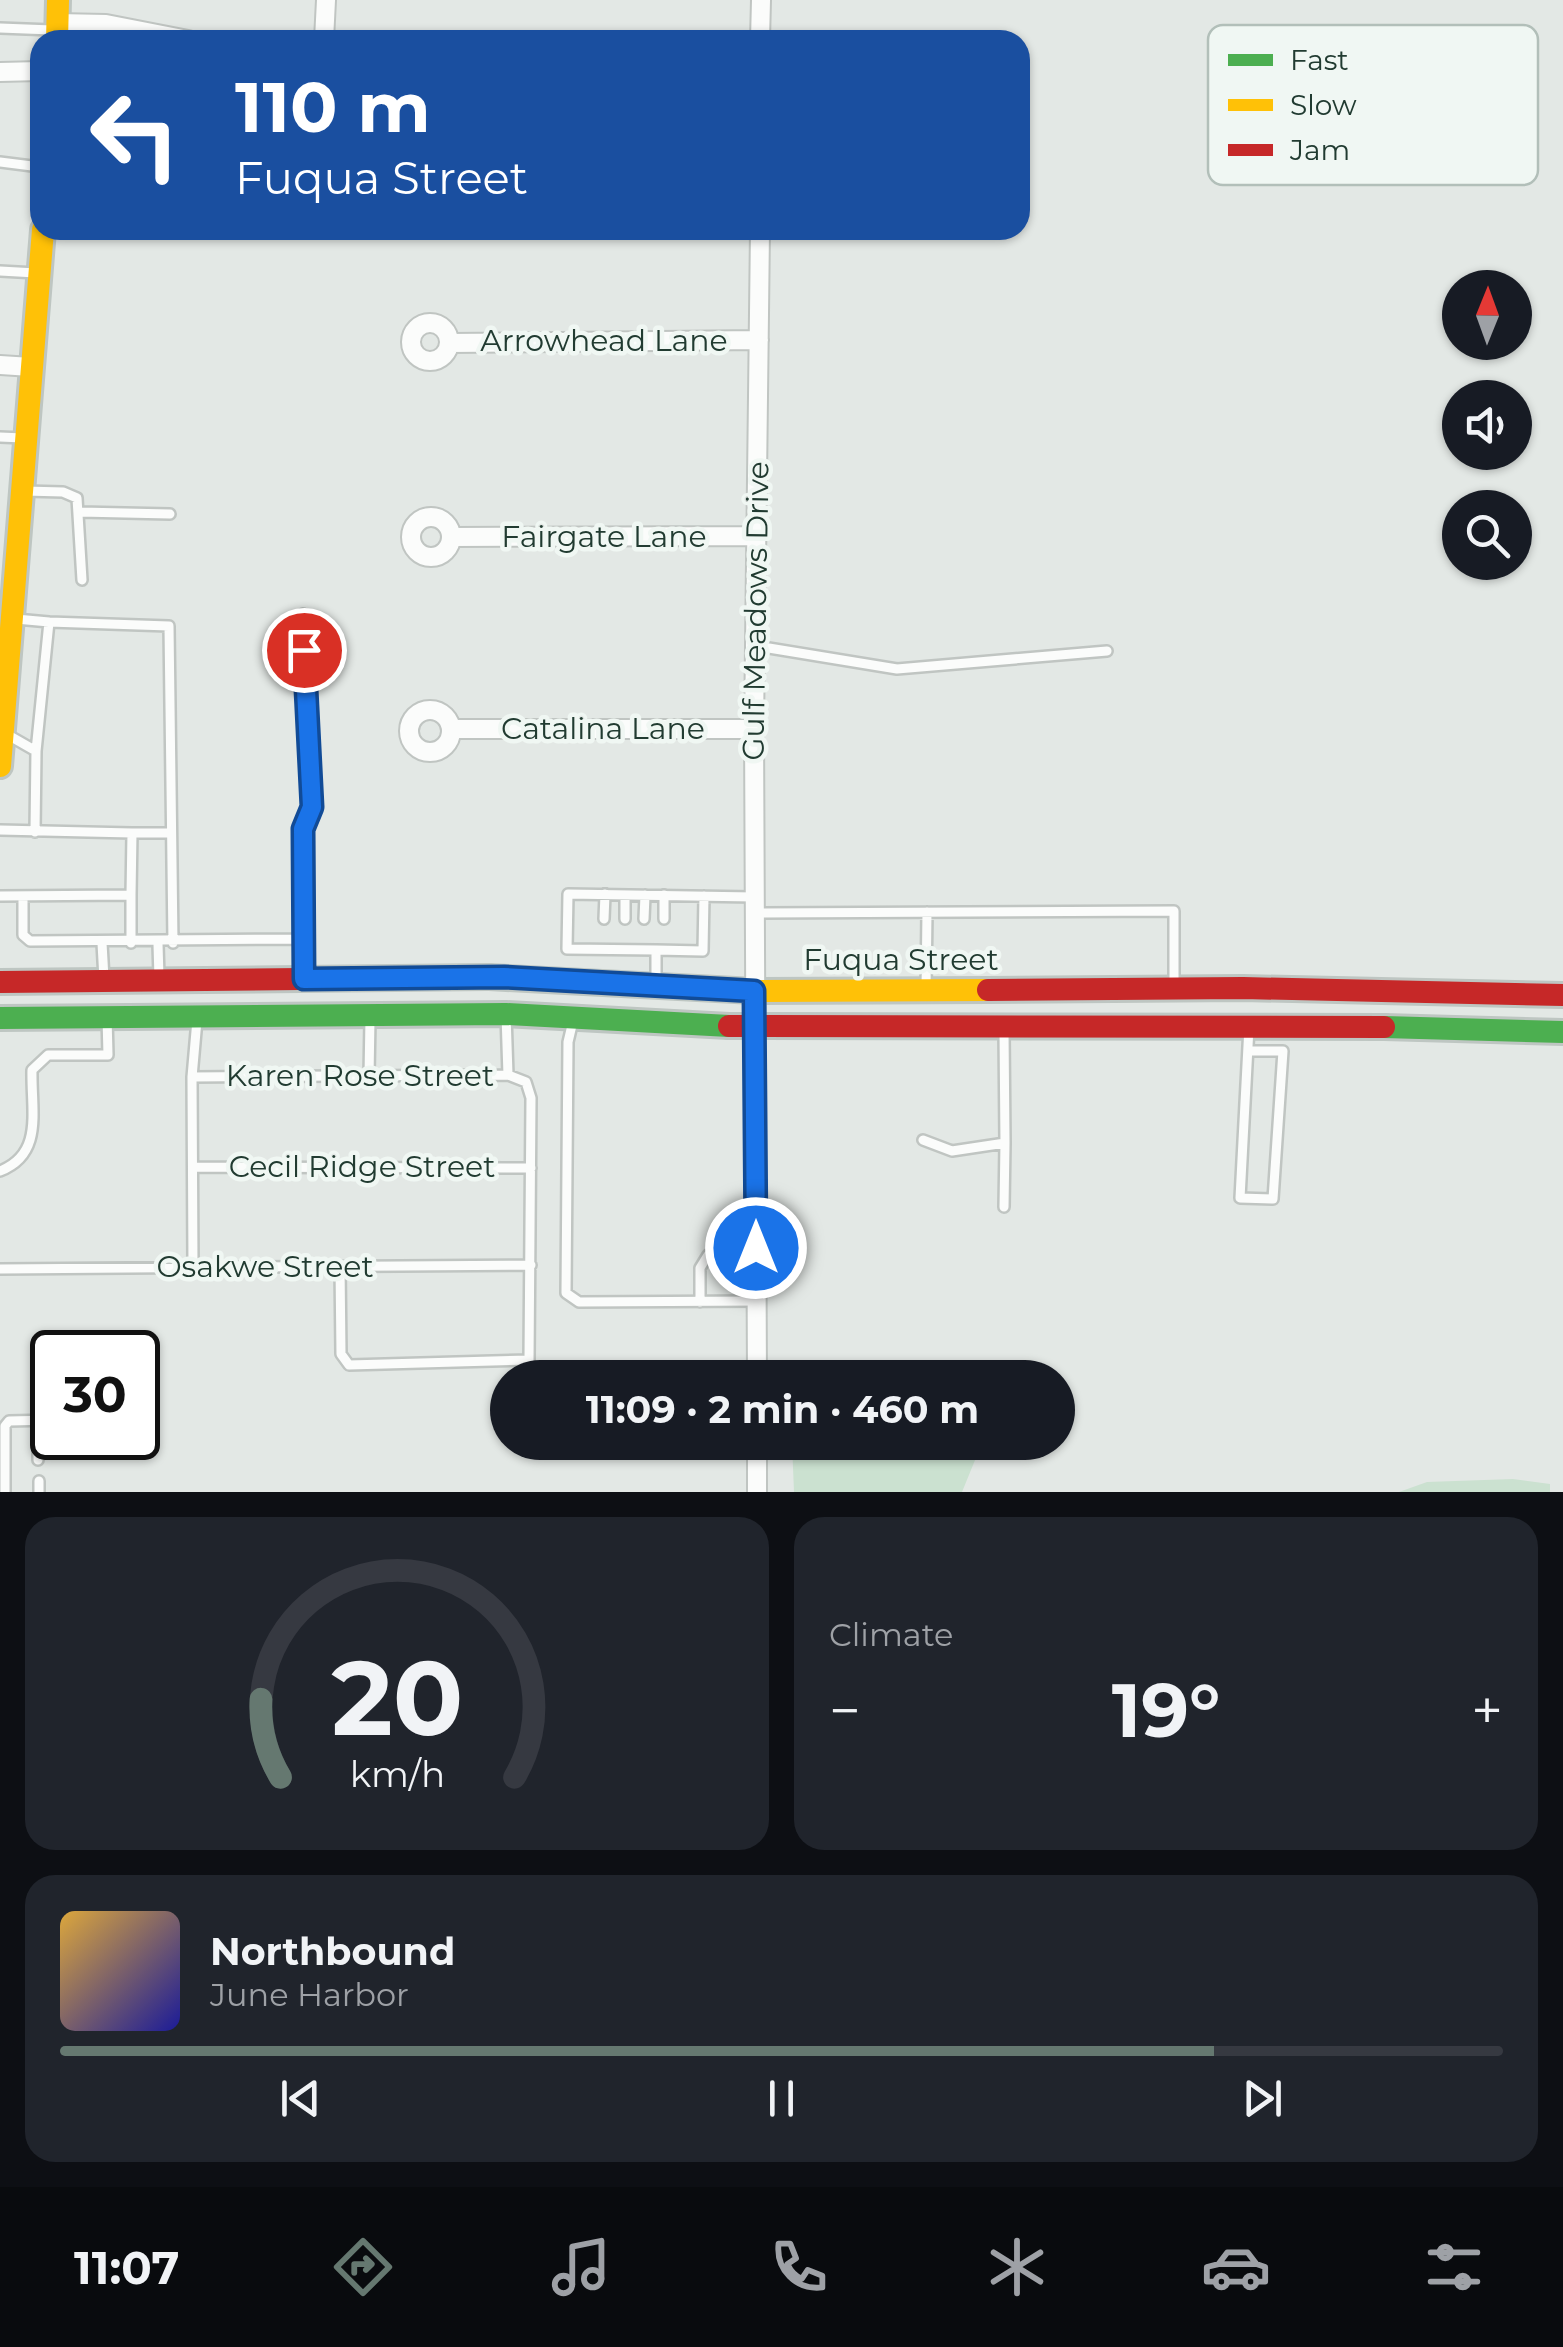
<!DOCTYPE html>
<meta charset="utf-8">
<style>
body{margin:0;font-family:Montserrat,sans-serif;background:#20242c;color:#f1f3f6;height:100vh;display:flex;flex-direction:column;font-size:38px;white-space:nowrap}
*{box-sizing:border-box;margin:0}
p{font-size:32px;color:#9ea1a6}
.icon{flex:none;width:55px;height:55px;fill:none;stroke:currentColor;stroke-width:2;stroke-linecap:round;stroke-linejoin:round}
.map{position:relative;height:1492px;overflow:hidden}
.panel{display:flex;flex-direction:column;gap:25px;padding:25px;background:#0d0f14;flex:1}
.panel>*{flex:none}
.hud{position:absolute;left:30px;top:30px;width:1000px;height:210px;border-radius:30px;box-shadow:0 2px 8px #0004;background:#1a4fa0;color:#fff;overflow:hidden}
.needle{width:65px;rotate:1deg}
.controls{position:absolute;left:1442px;top:270px;display:grid;gap:20px}
.controls a{display:grid;place-items:center;width:90px;height:90px;border-radius:50%;background:#171b24;box-shadow:0 2px 8px #0004;font-size:50px}
.speed{position:absolute;left:30px;top:1330px;display:flex;gap:20px;font-size:50px;font-weight:700;text-align:center}
.speed>*{display:grid;place-content:center;width:130px;height:130px;border-radius:50%;background:#171b24;box-shadow:0 2px 8px #0004;line-height:1}
.speed .limit{border:5px solid #111;border-radius:15px;background:#fff;color:#111}
.pin{position:absolute;display:grid;place-items:center;width:85px;height:85px;color:#fff;margin:-42px;border:5px solid #fff;border-radius:50%;box-shadow:0 2px 10px #0007}
.me{position:absolute;width:110px;margin:-55px;rotate:0deg;stroke-linejoin:round;filter:drop-shadow(0 0 8px #0008)}
.turn{display:flex;align-items:center;gap:35px;height:210px;padding:0 40px;font-size:45px}
.turn .icon{width:130px;height:130px;stroke-width:2.5}
.turn b{display:block;font-size:70px;line-height:85px}
.big{font-size:75px;font-weight:700;line-height:1.1}
.panel .widget{flex:1;display:flex;flex-direction:column;justify-content:center;gap:15px;min-width:0;padding:0 35px;border-radius:30px;background:#20242c}
.panel .dial{align-items:center;gap:0}
.dial svg{height:260px;overflow:visible;fill:none;stroke:#363941;stroke-width:7;stroke-linecap:round;text-anchor:middle}
.dial text{fill:#f1f3f6;stroke:none}
.song{display:flex;align-items:center;gap:30px}
.cover{width:120px;height:120px;border-radius:15px;background:linear-gradient(135deg,hsl(40 70% 55%),hsl(240 70% 35%))}
.played{height:10px;border-radius:5px;background:linear-gradient(90deg,#657870 80%,#363941 80%)}
.keys{display:flex;justify-content:space-around;direction:ltr}
.heat{display:flex;justify-content:space-between;align-items:center;font-size:55px;direction:ltr}
.panel .tiles{flex:1;display:grid;gap:25px;grid-template-columns:1fr 1fr}
.widget:last-child{grid-column:span 2}
.trip{position:absolute;left:490px;top:1360px;width:585px;height:100px;border-radius:50px;background:#171b24;box-shadow:0 2px 8px #0004;font-weight:700;line-height:100px;text-align:center}
.dock{display:flex;height:160px;justify-content:space-around;align-items:center;background:#090b0e;color:#9ea1a6}
.dock .icon{width:70px;height:70px}
.dock .selected{color:#657870}
.dock b{font-size:45px;color:#f1f3f6}
.map>svg:first-child{display:block}
.green{fill:#cbe1d0}
.lines{fill:none;stroke-linecap:round;stroke-linejoin:round}
.lane-casing{stroke:#c0c5c2;stroke-width:14}
.street-casing{stroke:#c0c5c2;stroke-width:22}
.fast-casing{stroke:#bec6c2;stroke-width:28}
.slow-casing{stroke:#bec6c2;stroke-width:28}
.jam-casing{stroke:#bec6c2;stroke-width:28}
.lane{stroke:#fbfcfb;stroke-width:9}
.street{stroke:#fbfcfb;stroke-width:18}
.fast{stroke:#4caf50;stroke-width:22}
.slow{stroke:#ffc107;stroke-width:22}
.jam{stroke:#c62828;stroke-width:22}
.route-casing{stroke:#114b97;stroke-width:25}
.route{stroke:#1a73e8;stroke-width:18}
.labels{text-anchor:middle;stroke-width:9;stroke-linejoin:round;paint-order:stroke}
.street-label{font-size:30px;fill:#213b31;stroke:#f0f7f3}
.key{fill:#f0f7f3;stroke:#b2bfb9;stroke-width:2.5}
.key-label{font-size:28px;fill:#213b31}
</style>
<div class="map">
<svg width="1563" height="1492" viewBox="0 0 1563 1492">
<rect width="100%" height="100%" fill="#e3e8e5"/>
<!-- green -->
<path class="green" d="M863 1369 938 1370 945 1377H845Z
M792 1443V1442L982 1443 962 1492H794Z
M1513 1479 1550 1484V1492H1399L1427 1482Z"/>
<g class="lines">
<!-- lane casing -->
<g class="lane-casing">
<path id="lane" d="M0 28 52 30
M0 162 40 167
M0 271 36 273
M0 437 23 438
M25 491 63 492 77 498 82 580
M80 512 170 514
M16 619 49 622 36 751 35 832
M49 622 169 626 173 943
M757 646 897 669 1107 651
M8 735 36 751
M0 830 132 833 131 895 0 896
M132 833H171
M23 896V935L30 941 302 939 304 975
M754 913 1174 911V985
M604 919 605 894
M625 919V895
M644 919 645 895
M664 919V895
M302 939 303 829 312 807 303 614
M102 943 104 979
M131 943V895
M158 944 159 978
M656 950 703 951 704 896
M656 982V950L567 949 568 894 754 897
M926 989 927 912
M506 1014 508 1075
M573 1021 568 1042 566 1293 579 1302 758 1301
M1248 1051H1283L1273 1199 1240 1198 1249 1027
M369 1076 370 1019
M192 1077 508 1075 526 1082 531 1098 529 1360 349 1365 341 1354 340 1266
M923 1140 952 1151 1005 1143 1004 1031
M193 1167 531 1168
M0 1171C44 1154 31 1111 32 1070L48 1055H108L107 1017
M1004 1207 1005 1143
M193 1267 192 1077 197 1020
M0 1269 531 1265
M700 1302V1268L708 1255 756 1248
M38 1420V1460
M39 1481V1492
M5 1492V1426L9 1421 52 1420"/>
</g>
<!-- street casing -->
<g class="street-casing">
<path id="street" d="M57 23 106 24 188 40
M324 40 326 0
M760 40 761 0
M0 72 40 71
M411 342a19 19 0 1 1 38 0a19 19 0 1 1-38 0Z
M449 343 759 340
M0 365 31 367
M411 537a20 20 0 1 1 40 0a20 20 0 1 1-40 0Z
M451 537 757 536
M409 731a21 21 0 1 1 42 0a21 21 0 1 1-42 0Z
M451 729H754
M757 1378 754 729 760 230
M757 1492V1442"/>
</g>
<!-- fast casing -->
<g class="fast-casing">
<path id="fast" d="M0 1018 506 1014 729 1026
M1384 1027 1563 1032"/>
</g>
<!-- slow casing -->
<g class="slow-casing">
<path id="slow" d="M57 40 58 0
M0 766 43 230
M489 977 754 991 988 990"/>
</g>
<!-- jam casing -->
<g class="jam-casing">
<path id="jam" d="M0 982 489 977
M988 990 1243 988 1563 995
M729 1026 1384 1027"/>
</g>
<!-- lane -->
<use href="#lane" class="lane"/>
<!-- street -->
<use href="#street" class="street"/>
<!-- fast -->
<use href="#fast" class="fast"/>
<!-- slow -->
<use href="#slow" class="slow"/>
<!-- jam -->
<use href="#jam" class="jam"/>
</g>
<g class="lines">
<!-- route casing -->
<g class="route-casing">
<path id="route" d="M304 650 312 807 303 829 304 979 504 977 754 991 756 1248"/>
</g>
<!-- route -->
<use href="#route" class="route"/>
</g>
<g class="labels">
<!-- street labels -->
<g class="street-label">
<text x="604" y="351">Arrowhead Lane</text>
<text x="604" y="547">Fairgate Lane</text>
<text transform="translate(756 611) rotate(-89)" y="10">Gulf Meadows Drive</text>
<text x="603" y="739">Catalina Lane</text>
<text x="901" y="970">Fuqua Street</text>
<text x="360" y="1086">Karen Rose Street</text>
<text x="362" y="1177">Cecil Ridge Street</text>
<text x="265" y="1277">Osakwe Street</text>
</g>
</g>
<!-- legend -->
<rect x="1208" y="25" width="330" height="160" rx="15" class="key"/>
<rect x="1228" y="54" width="45" height="12" fill="#4caf50"/>
<rect x="1228" y="99" width="45" height="12" fill="#ffc107"/>
<rect x="1228" y="144" width="45" height="12" fill="#c62828"/>
<g class="key-label">
<text x="1290" y="70">Fast</text>
<text x="1290" y="115">Slow</text>
<text x="1290" y="160">Jam</text>
</g>
</svg>
<div class="controls">
<a><svg class="needle" viewBox="-14 -14 28 28"><path d="M0-13l5 13h-10z" fill="#e53935"/><path d="M0 13l5-13h-10z" fill="#9ea1a6"/></svg></a>
<a><svg class="icon" aria-label="sound" viewBox="0 0 24 24"><path d="M4 9h4l5-4v14l-5-4H4zM17 9q2 3 0 6"/></svg></a>
<a><svg class="icon" aria-label="search" viewBox="0 0 24 24"><circle cx="10" cy="10" r="6"/><path d="M15 15l6 6"/></svg></a>
</div>
<div class="speed"><div class="limit">30</div></div>
<div class="pin" style="left:304px;top:650px;background:#d93025"><svg class="icon" aria-label="arrive" viewBox="0 0 24 24"><path d="M6 21V4h12l-3 4 3 4H6"/></svg></div>
<svg class="me" style="left:756px;top:1248px" viewBox="-20 -20 40 40"><circle r="17" fill="#1a73e8" stroke="#fff" stroke-width="3"/><path d="M0-11L8 9 0 5-8 9z" fill="#fff"/></svg>
<div class="trip">11:09 · 2 min · 460 m</div>
<div class="hud">
<div class="turn"><svg class="icon" aria-label="left" viewBox="0 0 24 24"><path d="M17 20v-9H6M10 6l-5 5 5 5"/></svg><div><b>110 m</b>Fuqua Street</div></div>
</div>
</div>
<section class="panel">
<div class="tiles">
<div class="widget dial"><svg viewBox="0 0 100 80">
<path d="M14 69A42 42 0 1 1 86 69"/>
<path d="M14 69A42 42 0 0 1 8 45" stroke="#657870"/>
<text x="50" y="56" font-size="32" font-weight="700">20</text>
<text x="50" y="72" font-size="11">km/h</text>
</svg></div>
<div class="widget"><p>Climate</p>
<div class="heat"><a>−</a><b class="big">19°</b><a>+</a></div>
</div>
<div class="widget">
<div class="song"><i class="cover"></i><div><b>Northbound</b><p>June Harbor</p></div></div>
<div class="played"></div>
<div class="keys"><svg class="icon" aria-label="previous" viewBox="0 0 24 24"><path d="M18 5L8 12l10 7zM5 5v14"/></svg><svg class="icon" aria-label="pause" viewBox="0 0 24 24"><path d="M8 5v14M16 5v14"/></svg><svg class="icon" aria-label="next" viewBox="0 0 24 24"><path d="M6 5l10 7-10 7zM19 5v14"/></svg></div>
</div>
</div>
</section>
<nav class="dock">
<b>11:07</b>
<svg class="icon selected" aria-label="directions" viewBox="0 0 24 24"><path d="M12 3l9 9-9 9-9-9zM9 14v-3h6M13 9l2 2-2 2"/></svg>
<svg class="icon" aria-label="music" viewBox="0 0 24 24"><path d="M9 18V5l10-2v13"/><circle cx="6" cy="18" r="3"/><circle cx="16" cy="16" r="3"/></svg>
<svg class="icon" aria-label="phone" viewBox="0 0 24 24"><path d="M5 4h4l2 5-3 2q2 4 5 5l2-3 5 2v4C11 20 4 13 5 4z"/></svg>
<svg class="icon" aria-label="climate" viewBox="0 0 24 24"><path d="M12 3v18M4 7l16 10M4 17L20 7"/></svg>
<svg class="icon" aria-label="car" viewBox="0 0 24 24"><path d="M5 17H2v-5l4-1 3-4h7l3 4 3 1v5h-3M9 17h6M6 11h13"/><circle cx="7" cy="17" r="2"/><circle cx="17" cy="17" r="2"/></svg>
<svg class="icon" aria-label="filters" viewBox="0 0 24 24"><path d="M4 7h16M4 17h16"/><circle cx="9" cy="7" r="2"/><circle cx="15" cy="17" r="2"/></svg>
</nav>
